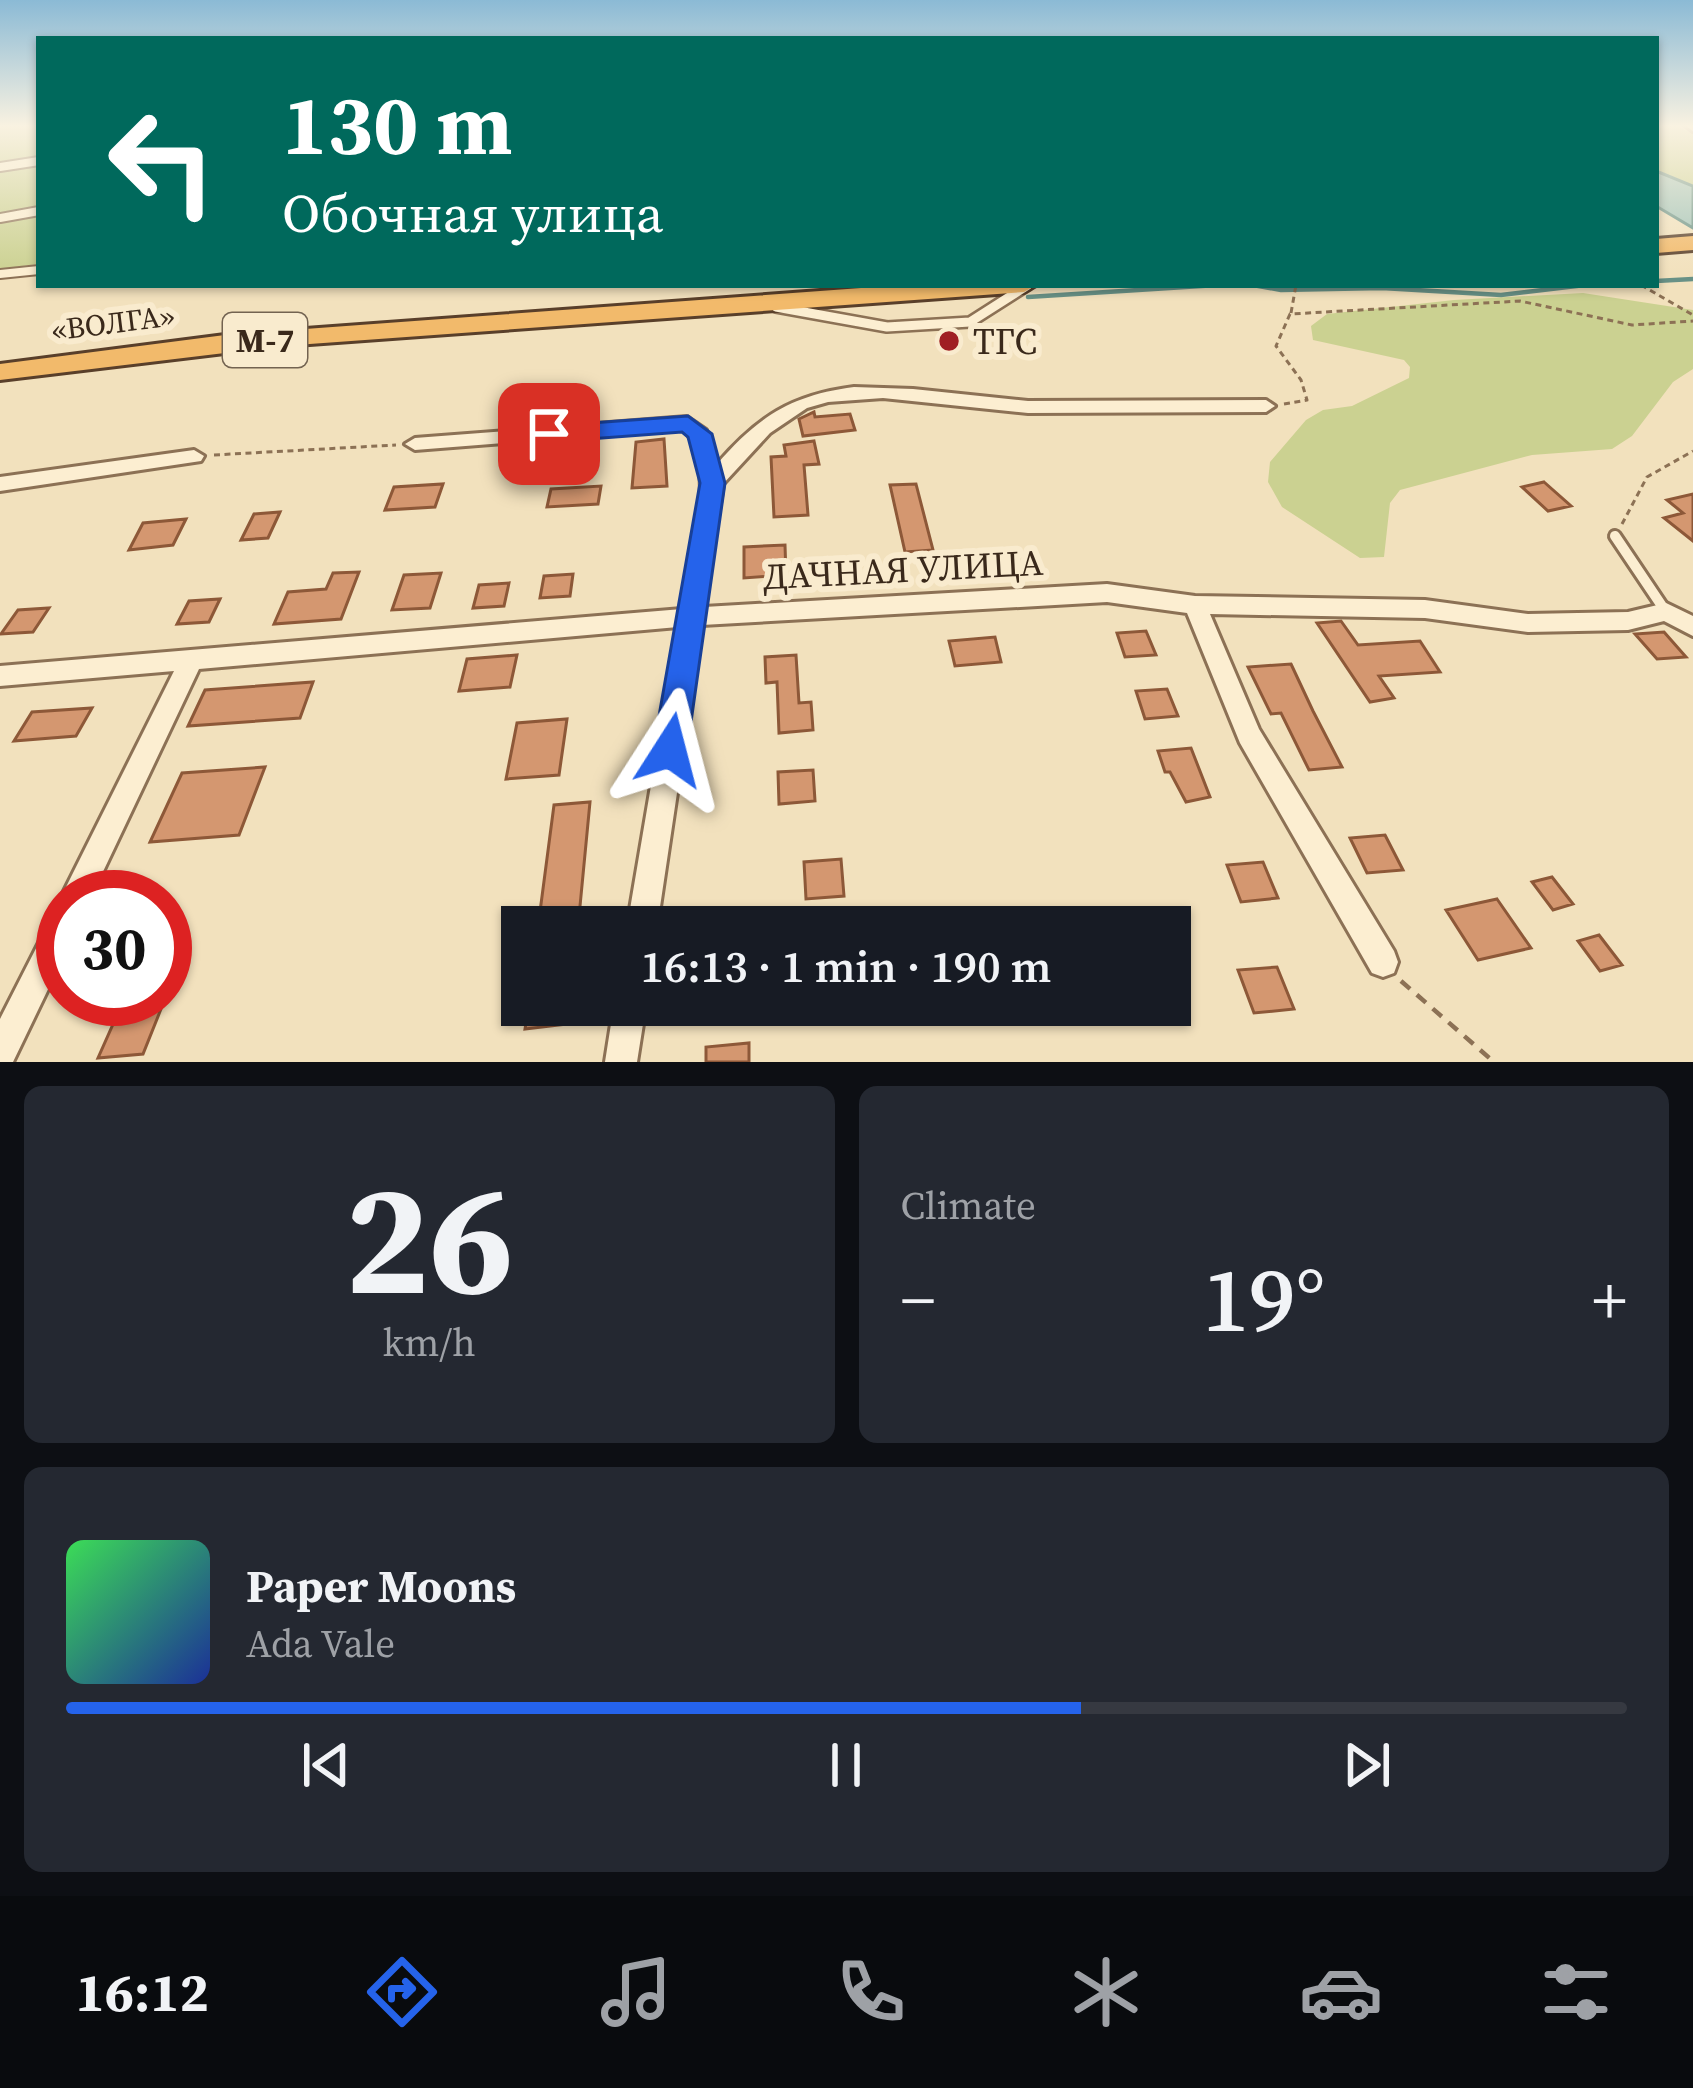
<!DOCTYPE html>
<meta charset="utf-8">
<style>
body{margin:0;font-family:"Source Serif 4",serif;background:#242831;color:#f1f3f6;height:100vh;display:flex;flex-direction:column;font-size:45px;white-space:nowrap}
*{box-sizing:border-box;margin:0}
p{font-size:39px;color:#9ea1a6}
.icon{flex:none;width:66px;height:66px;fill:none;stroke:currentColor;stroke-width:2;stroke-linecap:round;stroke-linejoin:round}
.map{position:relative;height:1062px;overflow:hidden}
.sheet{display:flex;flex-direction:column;gap:24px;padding:24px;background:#0d0f14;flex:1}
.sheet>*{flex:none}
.hud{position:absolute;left:36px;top:36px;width:1623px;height:252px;border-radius:0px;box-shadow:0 3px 9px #0004;background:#00695c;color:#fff;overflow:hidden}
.speed{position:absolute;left:36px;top:870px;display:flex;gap:24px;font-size:60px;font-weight:700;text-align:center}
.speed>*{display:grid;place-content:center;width:156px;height:156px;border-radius:50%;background:#171b24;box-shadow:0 3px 9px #0004;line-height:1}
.speed .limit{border:18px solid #d22;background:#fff;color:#111}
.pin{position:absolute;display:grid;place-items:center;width:102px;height:102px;color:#fff;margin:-51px;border-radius:24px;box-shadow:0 6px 18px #0006}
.me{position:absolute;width:132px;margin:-66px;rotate:9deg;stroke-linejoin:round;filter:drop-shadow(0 0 9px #0008)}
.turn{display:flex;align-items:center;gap:42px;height:252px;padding:0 48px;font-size:54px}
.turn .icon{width:156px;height:156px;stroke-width:2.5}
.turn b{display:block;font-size:84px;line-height:102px}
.big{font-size:90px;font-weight:600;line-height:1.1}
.sheet .tile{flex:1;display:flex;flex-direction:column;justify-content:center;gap:18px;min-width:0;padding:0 42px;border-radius:18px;background:#242831}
.sheet .dial{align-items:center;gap:0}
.dial b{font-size:156px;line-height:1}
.song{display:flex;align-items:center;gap:36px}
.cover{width:144px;height:144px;border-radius:18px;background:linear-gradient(135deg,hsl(130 70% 55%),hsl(230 70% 35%))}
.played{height:12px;border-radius:6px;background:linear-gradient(90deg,#2563eb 65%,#363941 65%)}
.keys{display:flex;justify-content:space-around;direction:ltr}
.heat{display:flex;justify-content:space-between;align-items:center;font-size:66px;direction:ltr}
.sheet .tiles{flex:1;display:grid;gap:24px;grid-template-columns:1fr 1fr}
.tile:last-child{grid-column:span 2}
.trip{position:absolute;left:501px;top:906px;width:690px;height:120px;border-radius:0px;background:#171b24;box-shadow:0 3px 9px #0004;font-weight:600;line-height:120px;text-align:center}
.tab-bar{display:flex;height:192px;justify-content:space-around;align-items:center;background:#090b0e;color:#9ea1a6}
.tab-bar .icon{width:84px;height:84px}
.tab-bar .on{color:#2563eb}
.tab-bar b{font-size:54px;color:#f1f3f6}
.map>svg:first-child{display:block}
.green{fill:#cbd191}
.water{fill:#a1c3b8;stroke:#689186;stroke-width:3}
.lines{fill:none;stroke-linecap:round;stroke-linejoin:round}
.stream{stroke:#689186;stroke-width:4.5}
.building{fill:#d49770;stroke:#8d5838;stroke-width:3}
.service-far2-casing{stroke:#8c7155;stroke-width:12}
.service-far1-casing{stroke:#8c7155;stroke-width:14}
.service-casing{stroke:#8c7155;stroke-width:16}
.minor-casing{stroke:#8c7155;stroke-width:6}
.trunk-casing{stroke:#593f2a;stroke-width:6}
.path-far1{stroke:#8c7155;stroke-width:3;stroke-dasharray:6 4.5;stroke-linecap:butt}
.path{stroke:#8c7155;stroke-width:4.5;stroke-dasharray:12 9;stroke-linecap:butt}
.service-far2{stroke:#fceed1;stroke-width:8}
.service-far1{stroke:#fceed1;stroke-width:9}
.service{stroke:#fceed1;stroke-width:10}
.minor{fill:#fceed1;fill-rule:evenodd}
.trunk{fill:#f2ba6b;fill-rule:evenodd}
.route{fill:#2563eb;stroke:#184099;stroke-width:3}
.poi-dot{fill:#a01f23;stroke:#f9ebce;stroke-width:4.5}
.labels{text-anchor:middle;stroke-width:12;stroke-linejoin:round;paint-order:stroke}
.far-street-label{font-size:30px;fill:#3a291b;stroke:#f9ebce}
.shield{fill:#f9ebce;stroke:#736351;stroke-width:3}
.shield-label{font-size:33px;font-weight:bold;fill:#3a291b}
.poi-label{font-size:36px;fill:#3a291b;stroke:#f9ebce;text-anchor:start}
.street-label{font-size:36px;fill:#3a291b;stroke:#f9ebce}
</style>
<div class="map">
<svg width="1693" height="1062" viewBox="0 0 1693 1062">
<rect width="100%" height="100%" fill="#f2e1bd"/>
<!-- green -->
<path class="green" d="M0 125H39V264L0 269Z
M1656 125H1675L1693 134V186L1656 171Z
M1583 293 1693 310V369L1673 382 1632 436 1612 449 1532 455 1400 490 1390 503 1384 557 1360 558 1282 507 1268 482 1270 462 1306 420 1323 410 1352 406 1409 378 1410 367 1404 360 1313 340 1311 326 1327 314 1454 300Z"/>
<!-- water -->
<path class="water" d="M1656 171 1693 186V228L1656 206Z"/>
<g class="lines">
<!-- stream -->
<path class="stream" d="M1656 281 1693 279
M1253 285 1281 290 1382 288 1501 295 1585 285
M1028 297 1217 285"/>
</g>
<!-- building -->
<path class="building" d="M814 412 815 417 850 414 855 430 803 436 799 419Z
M664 439 667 486 632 488 636 442Z
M814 441 819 464 804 465 808 515 774 517 771 457 786 456 784 445Z
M1544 482 1571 506 1548 511 1522 487Z
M443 484 435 507 385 510 394 487Z
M916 484 933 550 905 552 890 485Z
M601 486 598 504 547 507 551 489Z
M1693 494V541L1664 518 1683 513 1667 500Z
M280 512 268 538 241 540 254 514Z
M186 519 173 545 129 550 143 523Z
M785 545 786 575 744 578V547Z
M359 572 341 619 274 624 288 592 326 589 333 573Z
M441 573 430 608 392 610 404 575Z
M573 574 570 596 540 598 544 576Z
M509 583 504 606 473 608 479 585Z
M220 599 209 622 177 624 189 601Z
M49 608 33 632 1 634 18 610Z
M1341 621 1358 645 1420 641 1440 672 1379 676 1394 698 1370 702 1317 623Z
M1146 631 1156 655 1125 657 1117 633Z
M1664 632 1686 657 1657 659 1635 634Z
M995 637 1001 662 955 666 949 641Z
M517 655 510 687 459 691 467 659Z
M796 655 799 703 811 702 813 730 779 733 777 682 766 683 765 657Z
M1291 664 1313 711 1342 767 1309 770 1281 713 1271 714 1248 667Z
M313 682 300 718 188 726 205 690Z
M1167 689 1178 716 1145 719 1136 691Z
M92 708 76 736 14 741 32 712Z
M567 719 559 775 506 779 517 723Z
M1191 748 1210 797 1186 802 1170 772H1165L1158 751Z
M265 767 239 835 150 842 182 773Z
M813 770 815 801 779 804 778 772Z
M590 802 578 927H538L554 805Z
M1385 835 1403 870 1367 873 1350 838Z
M841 859 844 896 806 899 804 862Z
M1263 862 1278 898 1241 902 1227 865Z
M1552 877 1573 904 1553 910 1532 882Z
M1497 899 1531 948 1478 960 1446 910Z
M1599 935 1622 965 1600 971 1578 941Z
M1277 967 1294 1009 1254 1013 1238 970Z
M529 1005H570L568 1024 525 1029Z
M161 1009 143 1054 98 1058 118 1013Z
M749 1043V1062H706V1047Z"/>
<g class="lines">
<!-- service-far2 casing -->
<g class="service-far2-casing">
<path id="service-far2" d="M0 167 39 161
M0 218 39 211
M0 274 39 270"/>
</g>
<!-- service-far1 casing -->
<g class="service-far1-casing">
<path id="service-far1" d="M776 307 887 327 970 322 1028 285"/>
</g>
<!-- service casing -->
<g class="service-casing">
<path id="service" d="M1615 536 1666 612"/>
</g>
<!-- minor casing -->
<g class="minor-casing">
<path id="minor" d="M1685 125H1693V131Z
M854 387 913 389 1028 401 1266 400 1275 406 1266 412 1028 413 883 398 828 402 807 408 770 433 723 484 704 607 1107 584 1195 596 1425 600 1528 614 1628 612 1666 603 1693 616V636L1664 621 1628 630 1528 632 1425 618 1210 614 1259 729 1394 951 1398 962 1394 973 1383 977 1372 973 1240 743 1187 613 1107 602 702 625 657 927H627L678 627 199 669 91 897H63V901L61 897 174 671 0 686V666L682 609C689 563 720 464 683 429L415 450 405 444 415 438 687 417 706 430 717 464C758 417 791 395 854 387Z
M194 450 204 456 201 461 0 491V477Z
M63 910V958L13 1062H0V1019L53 915Z
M614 1005H646L637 1062H605Z"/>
</g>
<!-- trunk casing -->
<g class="trunk-casing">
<path id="trunk" d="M1693 236V250L1656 253V239Z
M902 285H1036L1024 292 282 346 0 380V364L225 335Z"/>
</g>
<!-- path-far1 -->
<path class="path-far1" d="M1641 285 1693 315
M1291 313 1296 285
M1284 404 1307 400 1301 380 1276 346 1290 314 1520 301 1632 325 1693 321
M214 455 396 445
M1622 524 1647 477 1693 451"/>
<!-- path -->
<path class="path" d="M1401 981 1494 1062"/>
<!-- service-far2 -->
<use href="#service-far2" class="service-far2"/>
<!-- service-far1 -->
<use href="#service-far1" class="service-far1"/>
<!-- service -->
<use href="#service" class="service"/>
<!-- minor -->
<use href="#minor" class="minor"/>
<!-- trunk -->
<use href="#trunk" class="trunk"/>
</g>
<!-- sky -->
<linearGradient id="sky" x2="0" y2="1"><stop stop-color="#8bbad5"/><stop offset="0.46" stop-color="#f9f2e1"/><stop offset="1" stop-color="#f9f2e1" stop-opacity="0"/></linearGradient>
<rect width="1693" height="274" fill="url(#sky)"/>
<!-- route -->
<path class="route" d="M688 416 712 434 725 483 687 750 682 761 670 765 658 761 653 750 700 483 688 437 682 432 549 442 537 434 549 426Z"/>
<!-- markers -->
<circle class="poi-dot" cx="949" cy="341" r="12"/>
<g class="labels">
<!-- far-street labels -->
<g class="far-street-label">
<text transform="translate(113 323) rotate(-7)" y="10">«ВОЛГА»</text>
</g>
<!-- shield labels -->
<rect class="shield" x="223" y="313" width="84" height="54" rx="9"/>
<g class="shield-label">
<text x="265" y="352">М-7</text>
</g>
<!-- poi labels -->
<g class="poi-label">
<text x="973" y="354">ТГС</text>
</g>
<!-- street labels -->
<g class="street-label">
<text transform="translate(903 569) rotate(-3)" y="13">ДАЧНАЯ УЛИЦА</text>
</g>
</g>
</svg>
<div class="speed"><div class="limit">30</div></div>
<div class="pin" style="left:549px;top:434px;background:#d93025"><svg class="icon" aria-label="arrive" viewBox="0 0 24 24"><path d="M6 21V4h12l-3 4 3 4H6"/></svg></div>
<svg class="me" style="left:670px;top:750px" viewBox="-20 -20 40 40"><path d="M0-17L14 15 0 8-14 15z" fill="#2563eb" stroke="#fff" stroke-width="4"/></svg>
<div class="trip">16:13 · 1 min · 190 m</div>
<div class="hud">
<div class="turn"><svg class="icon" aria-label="left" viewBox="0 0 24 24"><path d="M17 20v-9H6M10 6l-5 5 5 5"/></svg><div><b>130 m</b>Обочная улица</div></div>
</div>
</div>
<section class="sheet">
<div class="tiles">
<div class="tile dial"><b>26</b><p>km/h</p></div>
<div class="tile"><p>Climate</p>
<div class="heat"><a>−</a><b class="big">19°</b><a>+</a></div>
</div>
<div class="tile">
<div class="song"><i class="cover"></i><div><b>Paper Moons</b><p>Ada Vale</p></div></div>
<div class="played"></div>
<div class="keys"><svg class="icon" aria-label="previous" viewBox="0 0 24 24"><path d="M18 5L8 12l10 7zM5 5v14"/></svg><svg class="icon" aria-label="pause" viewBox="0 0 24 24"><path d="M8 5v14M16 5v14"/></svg><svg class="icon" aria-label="next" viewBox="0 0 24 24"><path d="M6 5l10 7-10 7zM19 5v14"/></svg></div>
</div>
</div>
</section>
<nav class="tab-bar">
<b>16:12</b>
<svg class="icon on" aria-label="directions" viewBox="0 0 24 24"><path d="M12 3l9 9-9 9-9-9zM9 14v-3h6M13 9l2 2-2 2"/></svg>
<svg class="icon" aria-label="music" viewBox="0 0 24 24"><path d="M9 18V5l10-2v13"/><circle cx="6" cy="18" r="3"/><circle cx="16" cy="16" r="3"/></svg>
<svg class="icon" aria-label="phone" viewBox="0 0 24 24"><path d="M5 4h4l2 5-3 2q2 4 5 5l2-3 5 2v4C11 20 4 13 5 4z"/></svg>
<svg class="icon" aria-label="climate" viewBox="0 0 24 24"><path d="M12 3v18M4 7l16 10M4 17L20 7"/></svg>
<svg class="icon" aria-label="car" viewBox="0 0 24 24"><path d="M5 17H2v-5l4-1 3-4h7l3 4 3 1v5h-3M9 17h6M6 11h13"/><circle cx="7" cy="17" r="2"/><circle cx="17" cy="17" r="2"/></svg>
<svg class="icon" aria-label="filters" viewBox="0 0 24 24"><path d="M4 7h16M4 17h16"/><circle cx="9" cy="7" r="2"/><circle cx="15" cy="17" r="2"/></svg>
</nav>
